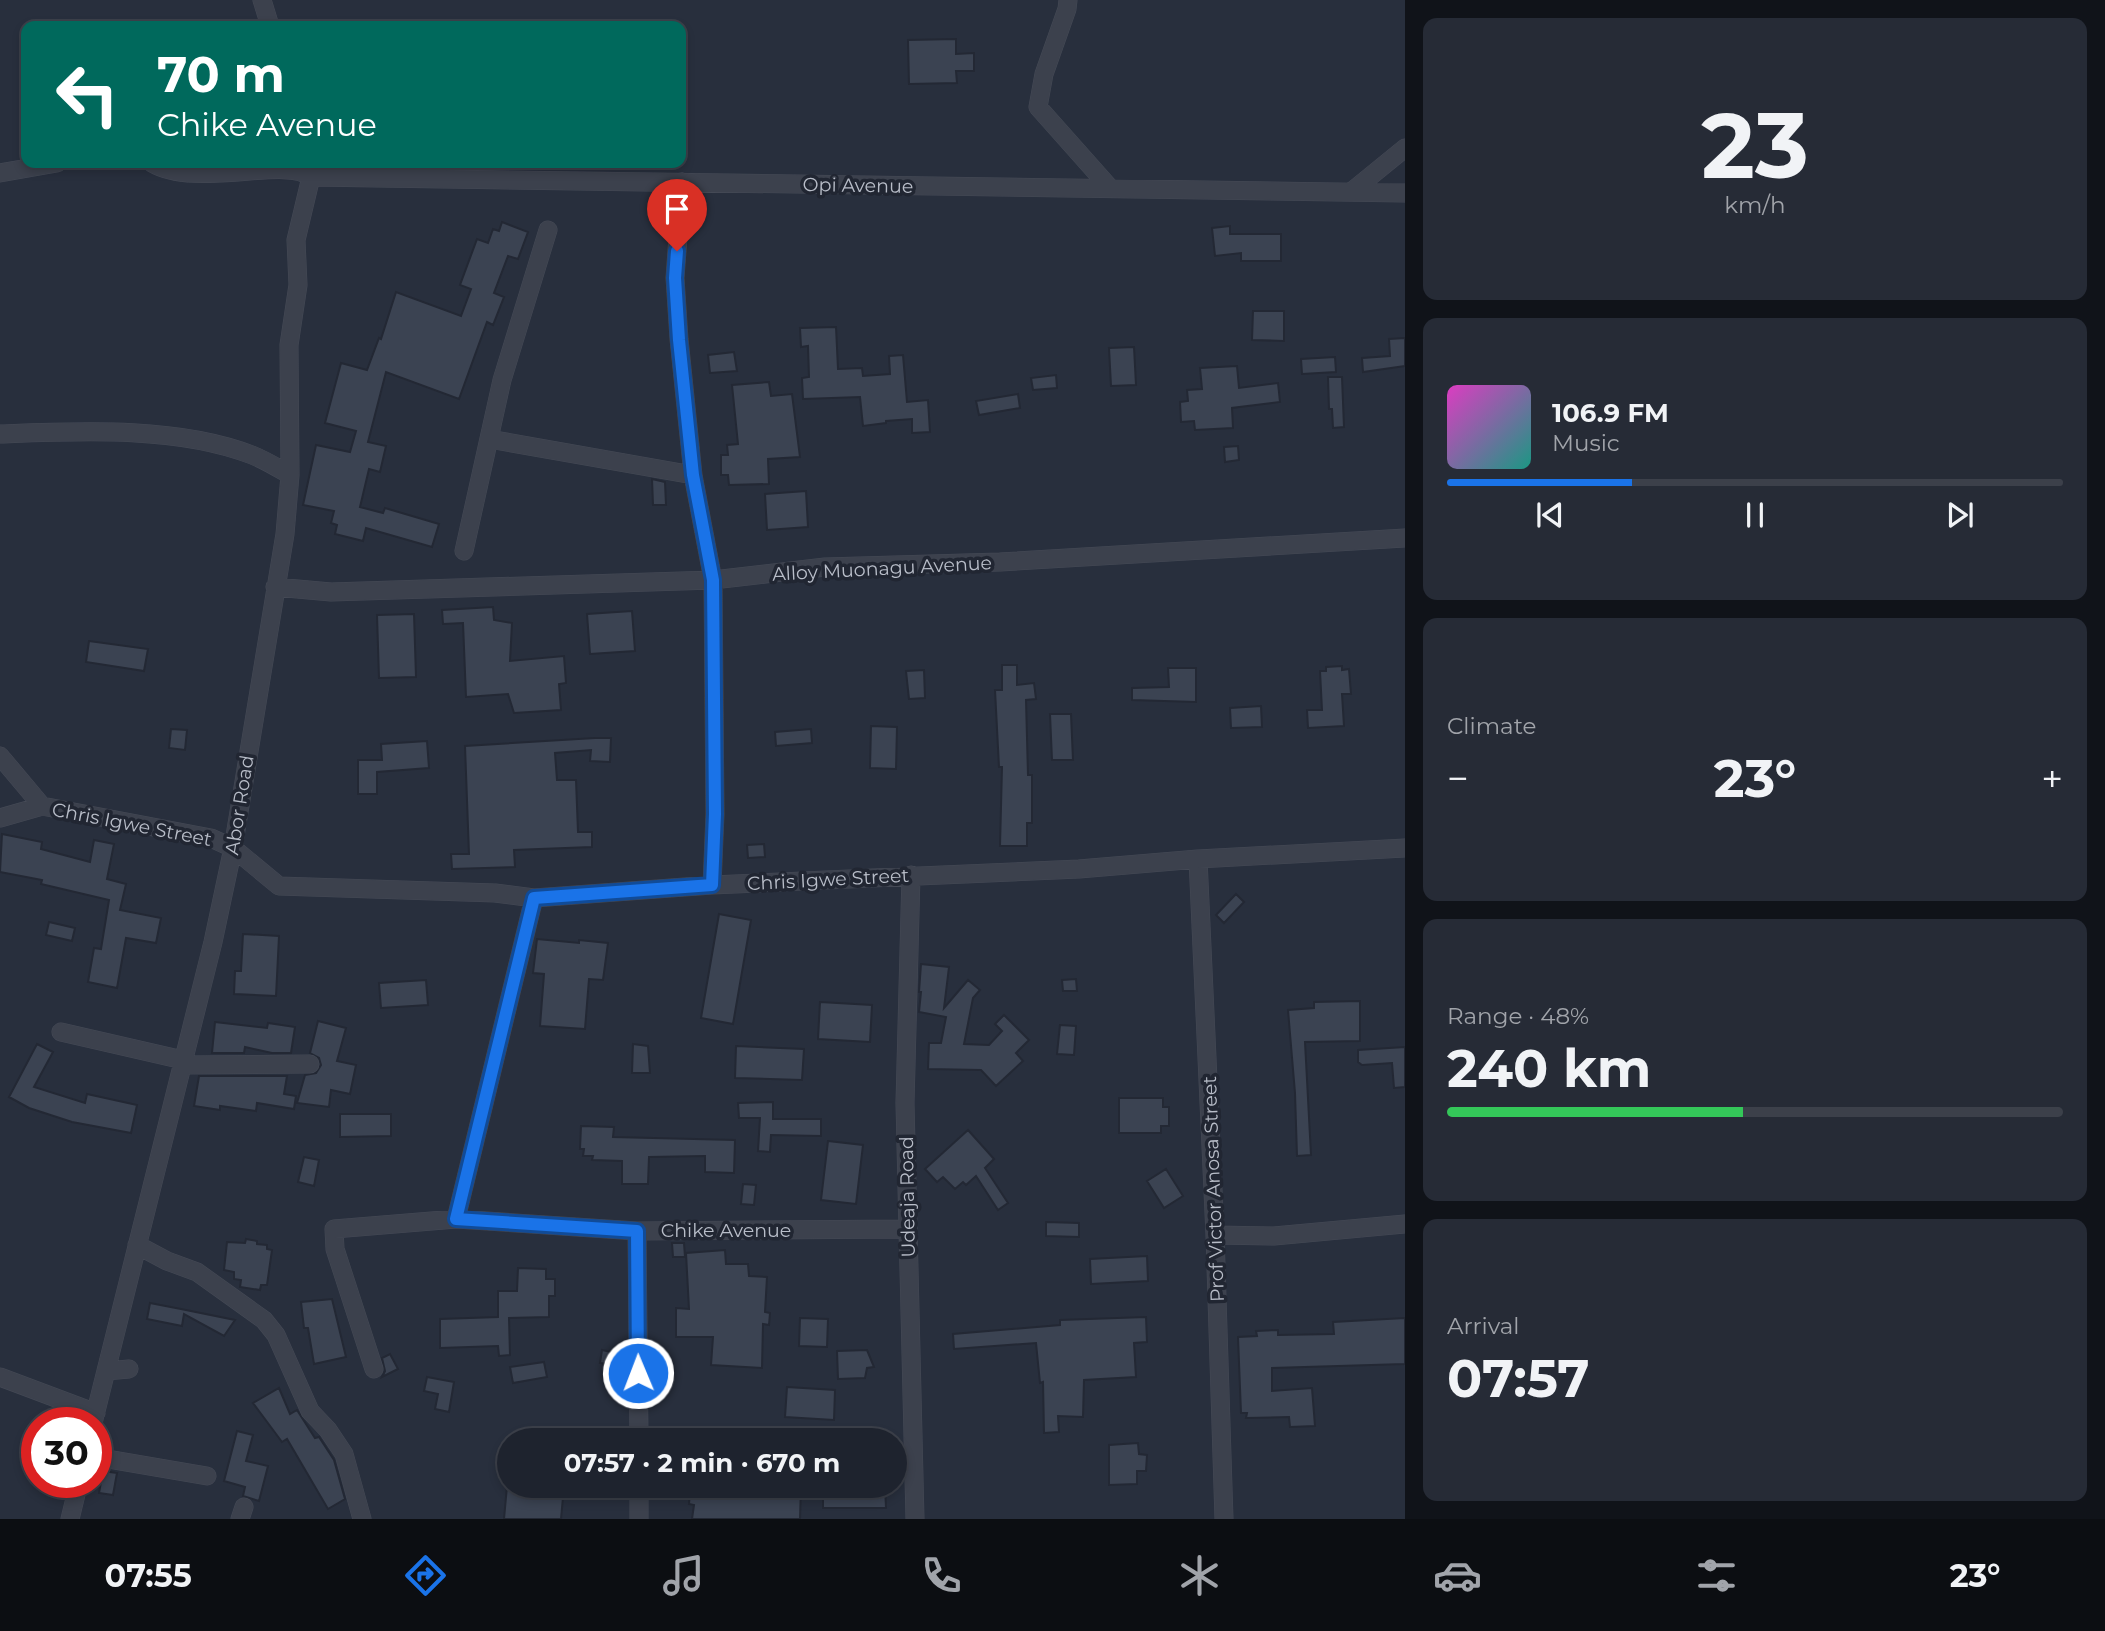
<!DOCTYPE html>
<meta charset="utf-8">
<style>
body{margin:0;font-family:Montserrat,sans-serif;background:#262b36;color:#f1f3f6;height:100vh;display:flex;flex-direction:column;font-size:26px;white-space:nowrap}
*{box-sizing:border-box;margin:0}
p{font-size:23px;color:#a1a4aa}
.icon{flex:none;width:38px;height:38px;fill:none;stroke:currentColor;stroke-width:2;stroke-linecap:round;stroke-linejoin:round}
.map{position:relative;flex:1;overflow:hidden}
.details{display:flex;flex-direction:column;gap:18px;padding:18px;background:#101319;width:700px}
.details>*{flex:none}
.guide{position:absolute;left:21px;top:21px;width:665px;height:147px;border-radius:14px;box-shadow:0 4px 10px #0003,0 0 0 2px #3c404a;background:#00695c;color:#fff;overflow:hidden}
.speed{position:absolute;left:21px;top:1407px;display:flex;gap:14px;font-size:35px;font-weight:700;text-align:center}
.speed>*{display:grid;place-content:center;width:91px;height:91px;border-radius:50%;background:#1e232e;box-shadow:0 4px 10px #0003,0 0 0 2px #3c404a;line-height:1}
.speed .limit{border:10px solid #d22;background:#fff;color:#111}
.pin{position:absolute;display:grid;place-items:center;width:60px;height:60px;color:#fff;margin:-72px -30px;border-radius:50% 50% 50% 0;rotate:-45deg;box-shadow:0 0 7px #0007}
.pin .icon{rotate:45deg}
.me{position:absolute;width:77px;margin:-38px;rotate:359deg;stroke-linejoin:round;filter:drop-shadow(0 0 5px #0008)}
.turn{display:flex;align-items:center;gap:24px;height:147px;padding:0 21px;font-size:32px}
.turn .icon{width:91px;height:91px;stroke-width:2.5}
.turn b{display:block;font-size:49px;line-height:60px}
.big{font-size:52px;font-weight:700;line-height:1.1}
.details .card{flex:1;display:flex;flex-direction:column;justify-content:center;gap:10px;min-width:0;padding:0 24px;border-radius:14px;background:#262b36}
.details .dial{align-items:center;gap:0}
.dial b{font-size:91px;line-height:1}
.song{display:flex;align-items:center;gap:21px}
.cover{width:84px;height:84px;border-radius:10px;background:linear-gradient(135deg,hsl(310 70% 55%),hsl(170 70% 35%))}
.played{height:7px;border-radius:4px;background:linear-gradient(90deg,#1a73e8 30%,#3c404a 30%)}
.keys{display:flex;justify-content:space-around;direction:ltr}
.heat{display:flex;justify-content:space-between;align-items:center;font-size:38px;direction:ltr}
.charge{height:10px;border-radius:5px;background:linear-gradient(90deg,#34c759 48%,#3c404a 0)}
.trip{position:absolute;left:497px;top:1428px;width:410px;height:70px;border-radius:35px;background:#1e232e;box-shadow:0 4px 10px #0003,0 0 0 2px #3c404a;font-weight:700;line-height:70px;text-align:center}
.tab-bar{display:flex;height:112px;justify-content:space-around;align-items:center;background:#0c0e12;color:#a1a4aa}
.tab-bar .icon{width:49px;height:49px}
.tab-bar .selected{color:#1a73e8}
.tab-bar b{font-size:32px;color:#f1f3f6}
main{display:flex;flex:1;min-height:0}
.map>svg:first-child{display:block}
.building{fill:#3b4352;stroke:#232834;stroke-width:2}
.lines{fill:none;stroke-linecap:round;stroke-linejoin:round}
.minor-casing{stroke:#454a56;stroke-width:19}
.minor{stroke:#3c414d;stroke-width:18}
.route-casing{stroke:#114b97;stroke-width:18}
.route{stroke:#1a73e8;stroke-width:12}
.labels{text-anchor:middle;stroke-width:7;stroke-linejoin:round;paint-order:stroke}
.street-label{font-size:19px;fill:#b8bdc8;stroke:#212632}
</style>
<main>
<div class="map">
<svg width="1405" height="1519" viewBox="0 0 1405 1519">
<rect width="100%" height="100%" fill="#282f3d"/>
<!-- building -->
<path class="building" d="M956 39V54L974 53V71H956L957 83 909 84 908 40Z
M502 222 528 232 518 259 508 256 494 293 504 297 493 325 487 322 459 399 386 372 368 442 386 446 380 472 369 469 360 507 383 513 385 508 439 524 432 547 366 528 363 541 335 534 337 525 331 523 334 511 303 505 316 445 350 452 356 431 325 423 341 363 367 370 379 338 381 339 396 292 461 316 471 289 460 285 477 239 488 243 493 229 499 231Z
M1230 226V234H1281V261H1241V253L1215 256 1212 228Z
M1253 311H1284V341L1252 340Z
M836 327 838 369 862 368 863 376 890 374 889 356 903 355 907 402 928 400 930 432 912 433V419L886 421V423L863 426 860 397 803 399 802 378 809 377 808 346 801 347 800 328Z
M1405 338V366L1363 372 1362 358 1390 356 1389 339Z
M1134 347 1136 385 1111 386 1109 348Z
M734 352 737 371 710 373 708 355Z
M1335 357 1336 372 1302 374 1301 359Z
M1237 366 1239 388 1278 383 1280 402 1232 408 1233 428 1195 430 1194 421 1181 422 1180 402 1188 401 1187 390 1202 389 1200 368Z
M1056 375 1057 388 1033 390 1031 378Z
M1328 377H1342L1344 427 1333 428 1332 409H1329Z
M769 382 771 396 792 394 800 457 768 459 769 484 729 485 728 475H721V455H728L727 445 738 444 732 385Z
M1018 394 1020 408 979 415 976 401Z
M1238 446 1239 460 1225 462 1224 447Z
M652 479 665 482 666 505H653Z
M806 491 808 527 767 530 765 494Z
M493 607 494 620 512 623 510 661 564 656 566 683 559 684 561 710 514 713 508 694 466 697 463 623 443 624 442 610Z
M632 611 635 651 590 654 587 614Z
M414 614 416 677 379 678 377 615Z
M89 641 148 649 144 671 86 662Z
M1002 665H1017V685L1034 683 1036 699 1026 700 1028 775H1032V823H1027V846H1000L1002 767H999L995 690H1002Z
M1342 666V670L1349 669 1351 694H1342L1344 726 1308 728 1307 710H1322L1320 671H1326V667Z
M1168 668H1196V702L1132 700V688L1169 687Z
M924 670 925 698 909 699 906 671Z
M1261 706 1262 727 1231 728 1230 708Z
M1050 714H1071L1073 760H1052Z
M871 726 897 727 896 769 870 768Z
M171 729 187 730 185 750 169 748Z
M811 729 812 743 776 746 775 732Z
M595 738H611L610 762 590 761 591 750 555 753 557 780H576L578 832H592V847L514 850 515 867 452 869 451 854H469L465 746Z
M427 741 429 768 377 772V794H358V760H382L381 744Z
M2 834 42 842 41 849 90 862 94 840 114 844 107 879 126 884 120 910 161 918 156 943 126 938 117 988 88 982 94 948 101 949 109 900 41 884 42 880 0 872Z
M764 844 765 857 748 858 747 845Z
M1236 894 1244 902 1224 923 1216 915Z
M719 914 751 920 733 1024 701 1018Z
M49 922 75 928 72 941 46 935Z
M243 934 279 936 276 996 234 994 235 971H241Z
M537 939 579 943V940L608 943 603 980 589 979 585 1029 540 1026 544 974 533 973Z
M921 964 949 967 944 1008 968 980 980 990 973 998 964 1044 989 1045 1002 1031 995 1024 1004 1015 1029 1040 1016 1053 1023 1061 996 1086 981 1070 928 1069 929 1043H941L946 1017 919 1012 921 992H919Z
M1076 979 1077 991H1063L1062 980Z
M426 980 428 1005 381 1008 379 983Z
M1360 1001V1041L1305 1042 1311 1155 1297 1156 1295 1093 1288 1010 1314 1008V1002Z
M820 1002 872 1005 870 1042 818 1039Z
M318 1021 346 1028 337 1061 356 1065 350 1094 331 1090 329 1107 297 1103 305 1075 316 1073 321 1065 319 1058 310 1053Z
M215 1022 267 1028 268 1023 295 1027 291 1053H272L245 1047 244 1053H212Z
M1060 1025 1076 1026 1074 1055 1057 1054Z
M37 1044 53 1052 34 1087 85 1103 87 1094 137 1105 131 1133 72 1122 29 1108 9 1097Z
M633 1044 648 1046 650 1073H632Z
M736 1046 804 1049 802 1080 735 1078Z
M1405 1047V1087L1394 1088 1392 1063 1362 1065 1358 1062V1050Z
M199 1076H287L284 1094 296 1096 294 1109 257 1103 256 1111 220 1106V1110L194 1106Z
M1119 1098H1163V1107H1169V1126H1161V1133H1119Z
M773 1102V1119H821V1136L771 1135 770 1152 758 1151 760 1118H739L738 1103Z
M340 1114H391V1136L340 1137Z
M581 1126 614 1127 613 1137 735 1140 734 1173 705 1172V1156L649 1157 648 1184H622V1161L592 1160 593 1156H583L584 1149H580Z
M968 1130 994 1159 985 1168 1008 1203 998 1210 976 1176 966 1185 963 1182 955 1189 943 1177 937 1182 925 1169Z
M828 1141 863 1145 856 1204 821 1200Z
M304 1157 319 1160 314 1186 298 1182Z
M1166 1169 1183 1196 1164 1208 1147 1181Z
M743 1184 756 1185 754 1205 741 1204Z
M1046 1222 1079 1223V1237L1046 1236Z
M246 1239 257 1241V1244L267 1245V1249L272 1250 267 1285H261L260 1290 240 1287 241 1280 234 1279V1272L224 1270 227 1242 245 1243Z
M672 1243H684L685 1257H673Z
M725 1250 726 1264H748L749 1276 767 1277 765 1312 770 1313 769 1325 763 1324 762 1368 711 1365 713 1337H676V1308L689 1309 686 1253Z
M1147 1256 1148 1281 1091 1284 1090 1259Z
M518 1268 546 1269V1279H555V1296H549V1317L509 1318 510 1355 499 1356 498 1346 440 1348V1319L498 1317V1291H517Z
M332 1299 346 1357 314 1364 308 1328H304L301 1302Z
M150 1303 181 1309 235 1320 224 1336 184 1314 182 1326 147 1319Z
M1146 1317 1147 1342 1134 1343 1136 1377 1084 1380 1083 1417 1058 1416 1059 1432 1044 1433 1043 1382 1040 1383 1036 1343 954 1349 953 1334 1060 1325V1320Z
M800 1318 828 1319 827 1347 799 1346Z
M1405 1318V1364L1272 1368V1391L1312 1388 1315 1426 1290 1427 1289 1417 1246 1418 1247 1413H1241L1238 1337 1257 1336 1256 1331 1278 1330V1335L1334 1334 1333 1322Z
M602 1350 621 1354 620 1366 600 1363Z
M867 1350 874 1367 867 1368 865 1378 838 1379 837 1351Z
M390 1354 398 1369 382 1377 385 1371 382 1358Z
M544 1362 547 1377 513 1383 510 1367Z
M427 1377 454 1382 449 1412 435 1409 438 1394 424 1391Z
M787 1387 835 1390 834 1420 785 1417Z
M279 1388 290 1414 297 1410 315 1438 319 1437 334 1460 345 1499 328 1509 287 1439 282 1442 253 1403Z
M237 1431 253 1435 246 1461 268 1466 259 1501 243 1496 245 1487 224 1481Z
M1138 1443 1139 1454 1147 1455 1146 1471H1137V1484L1109 1485V1445Z
M103 1471 117 1473 113 1495 99 1493Z
M507 1486H564L561 1519H504Z
M697 1486H801L800 1519H692L694 1505 689 1504 690 1492 696 1493Z
M823 1486H885L886 1508H823Z"/>
<g class="lines">
<!-- minor casing -->
<g class="minor-casing">
<path id="minor" d="M262 0 270 26
M1068 0 1067 9 1044 74 1038 107 1110 188
M152 163C196 189 285 156 311 177
M0 173 57 163
M311 177 1405 193
M682 182 675 278 679 339 693 475 713 580 715 814 712 885
M1351 192 1405 148
M0 434C79 431 177 426 252 455 265 460 278 468 290 475
M489 439 693 475
M464 551 502 380 548 230
M275 587 331 592 713 580 825 567 1000 562 1405 538
M0 756 42 806 211 838 233 848 279 886 495 893 534 898 712 885 1079 869 1198 859 1405 848
M0 818 42 806
M1198 859 1215 1235 1224 1519
M911 875 905 1103 915 1519
M61 1032 183 1060
M182 1065 310 1064
M456 1219 534 898
M637 1231 639 1440
M1215 1235 1274 1236 1405 1224
M137 1245 167 1261 197 1272 264 1320 276 1335 310 1411 328 1430 344 1454 362 1519
M374 1369 335 1249 334 1229 456 1219 637 1231 907 1229
M106 1371 129 1369
M0 1377 96 1413
M93 1423 213 942 233 848 285 534 290 475 289 345 298 285 296 240 311 177
M96 1457 207 1476
M70 1519 79 1482
M240 1519 244 1507
M639 1519V1486"/>
</g>
<!-- minor -->
<use href="#minor" class="minor"/>
</g>
<g class="lines">
<!-- route casing -->
<g class="route-casing">
<path id="route" d="M638 1373 637 1231 456 1219 534 898 712 885 715 814 713 580 693 475 679 340 675 278 677 251"/>
</g>
<!-- route -->
<use href="#route" class="route"/>
</g>
<g class="labels">
<!-- street labels -->
<g class="street-label">
<text transform="translate(858 185) rotate(1)" y="7">Opi Avenue</text>
<text transform="translate(882 568) rotate(-3)" y="7">Alloy Muonagu Avenue</text>
<text transform="translate(239 805) rotate(-81)" y="7">Abor Road</text>
<text transform="translate(132 824) rotate(11)" y="7">Chris Igwe Street</text>
<text transform="translate(828 879) rotate(-3)" y="7">Chris Igwe Street</text>
<text transform="translate(1213 1189) rotate(-92)" y="7">Prof Victor Anosa Street</text>
<text transform="translate(907 1197) rotate(-91)" y="7">Udeaja Road</text>
<text x="726" y="1237">Chike Avenue</text>
</g>
</g>
</svg>
<div class="speed"><div class="limit">30</div></div>
<div class="pin" style="left:677px;top:251px;background:#d93025"><svg class="icon" aria-label="arrive" viewBox="0 0 24 24"><path d="M6 21V4h12l-3 4 3 4H6"/></svg></div>
<svg class="me" style="left:638px;top:1373px" viewBox="-20 -20 40 40"><circle r="17" fill="#1a73e8" stroke="#fff" stroke-width="3"/><path d="M0-11L8 9 0 5-8 9z" fill="#fff"/></svg>
<div class="trip">07:57 · 2 min · 670 m</div>
<div class="guide">
<div class="turn"><svg class="icon" aria-label="left" viewBox="0 0 24 24"><path d="M17 20v-9H6M10 6l-5 5 5 5"/></svg><div><b>70 m</b>Chike Avenue</div></div>
</div>
</div>
<section class="details">
<div class="card dial"><b>23</b><p>km/h</p></div>
<div class="card">
<div class="song"><i class="cover"></i><div><b>106.9 FM</b><p>Music</p></div></div>
<div class="played"></div>
<div class="keys"><svg class="icon" aria-label="previous" viewBox="0 0 24 24"><path d="M18 5L8 12l10 7zM5 5v14"/></svg><svg class="icon" aria-label="pause" viewBox="0 0 24 24"><path d="M8 5v14M16 5v14"/></svg><svg class="icon" aria-label="next" viewBox="0 0 24 24"><path d="M6 5l10 7-10 7zM19 5v14"/></svg></div>
</div>
<div class="card"><p>Climate</p>
<div class="heat"><a>−</a><b class="big">23°</b><a>+</a></div>
</div>
<div class="card"><p>Range · 48%</p><b class="big">240 km</b><div class="charge"></div></div>
<div class="card"><p>Arrival</p><b class="big">07:57</b></div>
</section>
</main>
<nav class="tab-bar">
<b>07:55</b>
<svg class="icon selected" aria-label="directions" viewBox="0 0 24 24"><path d="M12 3l9 9-9 9-9-9zM9 14v-3h6M13 9l2 2-2 2"/></svg>
<svg class="icon" aria-label="music" viewBox="0 0 24 24"><path d="M9 18V5l10-2v13"/><circle cx="6" cy="18" r="3"/><circle cx="16" cy="16" r="3"/></svg>
<svg class="icon" aria-label="phone" viewBox="0 0 24 24"><path d="M5 4h4l2 5-3 2q2 4 5 5l2-3 5 2v4C11 20 4 13 5 4z"/></svg>
<svg class="icon" aria-label="climate" viewBox="0 0 24 24"><path d="M12 3v18M4 7l16 10M4 17L20 7"/></svg>
<svg class="icon" aria-label="car" viewBox="0 0 24 24"><path d="M5 17H2v-5l4-1 3-4h7l3 4 3 1v5h-3M9 17h6M6 11h13"/><circle cx="7" cy="17" r="2"/><circle cx="17" cy="17" r="2"/></svg>
<svg class="icon" aria-label="filters" viewBox="0 0 24 24"><path d="M4 7h16M4 17h16"/><circle cx="9" cy="7" r="2"/><circle cx="15" cy="17" r="2"/></svg>
<b>23°</b>
</nav>
